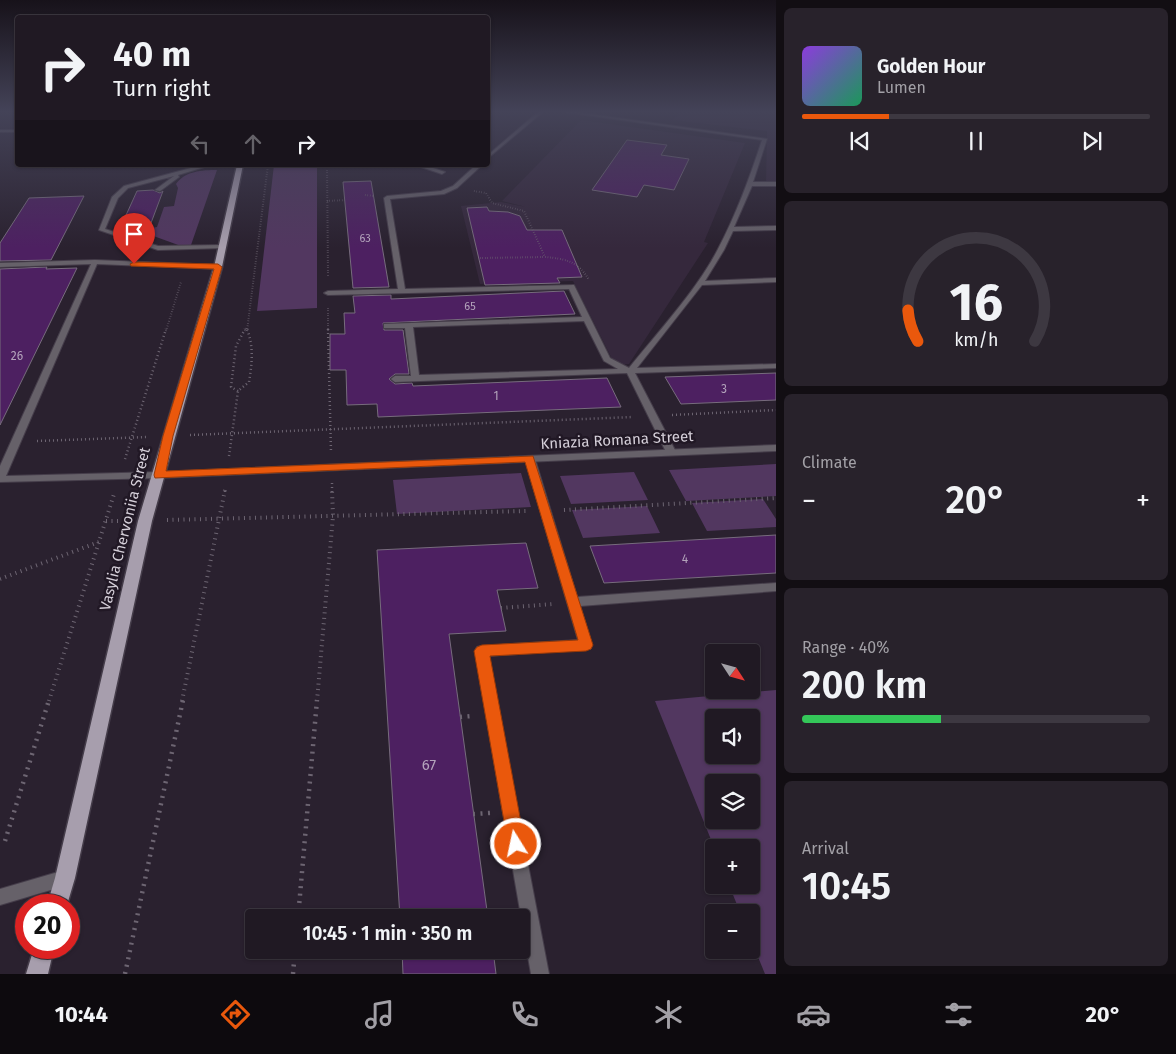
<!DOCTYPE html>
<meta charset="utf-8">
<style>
body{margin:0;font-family:"Fira Sans",sans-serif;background:#28222b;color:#f1f3f6;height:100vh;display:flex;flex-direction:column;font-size:19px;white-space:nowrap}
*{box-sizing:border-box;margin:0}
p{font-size:16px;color:#a2a0a6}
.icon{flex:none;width:28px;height:28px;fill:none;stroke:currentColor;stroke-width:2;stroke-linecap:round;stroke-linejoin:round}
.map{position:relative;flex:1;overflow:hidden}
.details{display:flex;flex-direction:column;gap:8px;padding:8px;background:#120e13;width:400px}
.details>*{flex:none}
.banner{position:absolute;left:15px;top:15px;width:475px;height:152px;border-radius:5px;box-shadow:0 1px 4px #0004,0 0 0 1px #3d3841;background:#201923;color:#f1f3f6;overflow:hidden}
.needle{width:32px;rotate:126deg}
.tools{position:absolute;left:705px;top:644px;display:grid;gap:10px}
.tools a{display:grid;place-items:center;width:55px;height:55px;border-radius:5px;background:#201923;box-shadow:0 1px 4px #0004,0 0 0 1px #3d3841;font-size:25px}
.speed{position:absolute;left:15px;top:894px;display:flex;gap:10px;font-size:25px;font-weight:700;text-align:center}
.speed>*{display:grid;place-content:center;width:65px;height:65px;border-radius:50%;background:#201923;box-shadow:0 1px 4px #0004,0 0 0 1px #3d3841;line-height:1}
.speed .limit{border:8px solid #d22;background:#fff;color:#111}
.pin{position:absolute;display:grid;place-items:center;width:42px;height:42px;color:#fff;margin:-51px -21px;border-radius:50% 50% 50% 0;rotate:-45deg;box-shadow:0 0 5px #0007}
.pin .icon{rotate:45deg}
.me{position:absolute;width:55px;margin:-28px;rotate:350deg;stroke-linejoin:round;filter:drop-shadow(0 0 4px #0008)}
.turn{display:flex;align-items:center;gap:18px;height:105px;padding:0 15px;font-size:22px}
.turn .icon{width:65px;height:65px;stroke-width:2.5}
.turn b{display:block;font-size:35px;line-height:42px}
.lanes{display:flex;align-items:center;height:48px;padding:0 15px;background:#0003;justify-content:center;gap:25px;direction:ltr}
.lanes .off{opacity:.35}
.big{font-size:38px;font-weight:600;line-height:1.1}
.details .card{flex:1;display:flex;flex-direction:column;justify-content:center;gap:8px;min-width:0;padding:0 18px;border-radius:8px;background:#28222b}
.details .dial{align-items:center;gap:0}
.dial svg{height:130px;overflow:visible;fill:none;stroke:#3d3841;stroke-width:7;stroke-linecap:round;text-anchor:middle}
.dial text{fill:#f1f3f6;stroke:none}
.song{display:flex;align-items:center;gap:15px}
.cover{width:60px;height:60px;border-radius:8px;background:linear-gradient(135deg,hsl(270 70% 55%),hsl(150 70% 35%))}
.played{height:5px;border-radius:2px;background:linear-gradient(90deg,#ea580c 25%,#3d3841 25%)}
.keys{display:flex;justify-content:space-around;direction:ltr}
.heat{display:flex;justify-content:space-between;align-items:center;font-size:28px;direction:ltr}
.charge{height:8px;border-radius:4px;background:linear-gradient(90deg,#34c759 40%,#3d3841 0)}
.trip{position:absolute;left:245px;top:909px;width:285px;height:50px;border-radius:5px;background:#201923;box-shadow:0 1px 4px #0004,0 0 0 1px #3d3841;font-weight:600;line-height:50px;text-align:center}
.tabs{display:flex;height:80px;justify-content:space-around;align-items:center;background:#0d0a0e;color:#a2a0a6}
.tabs .icon{width:35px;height:35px}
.tabs .active{color:#ea580c}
.tabs b{font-size:22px;color:#f1f3f6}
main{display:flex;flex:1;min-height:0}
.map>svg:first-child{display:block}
.built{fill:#35283c}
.green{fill:#523760;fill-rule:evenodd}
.building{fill:#4d2061;stroke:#776c7d}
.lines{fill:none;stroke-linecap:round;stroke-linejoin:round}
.service-casing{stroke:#453d4a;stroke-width:2}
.tertiary-casing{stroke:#453d4a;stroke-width:2}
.primary-casing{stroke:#453d4a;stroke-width:3}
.path-far3{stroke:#6d6572;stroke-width:2;stroke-dasharray:0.5 2;stroke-linecap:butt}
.path-far2{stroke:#6d6572;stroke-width:2.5;stroke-dasharray:1 3;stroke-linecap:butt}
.path-far1{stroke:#6d6572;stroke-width:4;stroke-dasharray:1 4.5;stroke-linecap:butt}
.path{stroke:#6d6572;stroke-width:4.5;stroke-dasharray:2 5.5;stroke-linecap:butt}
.service{fill:#666169;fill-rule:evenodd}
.tertiary{fill:#666169;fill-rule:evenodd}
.primary{fill:#a79ead;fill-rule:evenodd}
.route{fill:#ea580c;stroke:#983908}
.labels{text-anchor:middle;stroke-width:5;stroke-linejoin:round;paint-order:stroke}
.far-number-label{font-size:11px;fill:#b3a3bb}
.number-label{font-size:12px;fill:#b3a3bb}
.street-label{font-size:15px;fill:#d5cfd9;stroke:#211825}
.near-number-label{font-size:15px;fill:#b3a3bb}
</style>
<main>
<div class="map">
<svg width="776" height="974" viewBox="0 0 776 974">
<rect width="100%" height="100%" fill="#2a212f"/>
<!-- built -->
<path class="built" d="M680 112H776V181L766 182 767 131 673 120Z
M581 120 745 143 704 242 708 243 629 364 615 365 573 281 480 284 461 206 501 202 526 207 502 201Z"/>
<!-- green -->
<path class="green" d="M274 165H317V308L257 311Z
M217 170 191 245 181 246 137 230 157 227 164 207 174 206 178 188 176 184C185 171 202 170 217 170Z
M776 464V496L686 501 669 470Z
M634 472 648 500 571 504 560 476Z
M521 473 531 507 397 514 393 480Z
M763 499 776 519V527L707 531 692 503Z
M647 506 660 533 583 538 572 510Z
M776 690V974H765L751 940V912H740L729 885H751V848L714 847 655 701ZM714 718H751V755H714ZM714 782H751V820H714Z"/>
<!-- building -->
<path class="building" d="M627 140 667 145 661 155 689 159 674 190 644 185 637 197 592 190Z
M371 181 389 287 353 288 343 182Z
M153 190 160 193 163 191 151 223 122 224 137 191Z
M84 196 51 260 0 261V243L29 198Z
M487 207 489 211 508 212 520 216 527 230H562L582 277 557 278 560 283 485 285 467 208Z
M47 267 46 269 77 268 0 425V269Z
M564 291 575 314 383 323 384 330H403L409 374H395L389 379 395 384 412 383 413 386 607 378 621 407 378 417 377 404 347 405 346 370H330V334H345L344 313H355L353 296 391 295V299Z
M776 373V400L681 404 665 377Z
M776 535V573L604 583 590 546Z
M526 543 538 588 497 590 506 631 449 634 488 918H400L377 550Z
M402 950H493L496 974H403Z"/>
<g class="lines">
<!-- service casing -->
<g class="service-casing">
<path id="service" d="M538 112H543L488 158V155Z
M564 112H576L767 139 753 182H776V186H752L734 227 776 226V230L733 231 724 250 705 281 776 278V282L702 285 637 368 776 364V368L635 373 676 452 674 454H668L666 452 627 373 395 382 391 379 395 376H411L405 328H384V324L582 317 569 289 328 295 324 293 328 291 398 289 384 198 387 196 441 191 453 186 476 165H482L457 188 444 194 390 199 405 289 574 285 610 358 629 368C658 332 697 290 718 249 736 215 750 177 762 140ZM584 321 604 361 618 369 419 375 413 327Z
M0 130H18V132H0Z
M202 165H211L178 175 179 177 160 191 155 190 174 176 128 188 118 198 105 229 158 246 222 245 224 246V248L158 250 99 230 112 197 124 186Z
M415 165H424L445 172 442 174Z
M95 260 218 265 221 267 218 269 97 264 6 476 159 472 164 475 159 478 0 482V466L91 264 0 267V263Z
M530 456 535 459 577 597 776 583V591L580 606 592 645 590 649 488 656 549 974H531L475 651 477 647 481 646 578 640 525 459Z
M65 870 71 872 73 878 71 884 0 905V889Z"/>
</g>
<!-- tertiary casing -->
<g class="tertiary-casing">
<path id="tertiary" d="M776 445V451L159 478 154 475 159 472Z"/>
</g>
<!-- primary casing -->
<g class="primary-casing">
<path id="primary" d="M237 165H243L222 267 152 521 75 878 67 905H47L55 878 138 521 214 267Z
M34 948H54L48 974H26Z"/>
</g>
<!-- path-far3 -->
<path class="path-far3" d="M327 165 328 277
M474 191 486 193 492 203 524 211 545 257C566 259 578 261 589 280
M365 195 374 196
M327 201 345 200
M480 258 545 257
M328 308V331
M166 331 181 282
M245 331 246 328
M247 331 268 165"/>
<!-- path-far2 -->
<path class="path-far2" d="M328 329 331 452
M238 391 231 387 236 346 245 329
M672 415 776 410
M190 435 633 417
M37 441 148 437
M229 456 238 391 249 382C252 364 254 347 247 329
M125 459 166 329
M332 483V492
M225 492V489"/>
<!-- path-far1 -->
<path class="path-far1" d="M564 510 776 498
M167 520 526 511
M106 521H123
M0 579 99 542
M501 608 553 604
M49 701 114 494
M182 701 225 490
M317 701 333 516 332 490"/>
<!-- path -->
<path class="path" d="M460 717 472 716
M473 814 490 813
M5 841 49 700
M488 915 507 913
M298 918 317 700
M125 974 183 700
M293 974 295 950"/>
<!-- service -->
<use href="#service" class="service"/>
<!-- tertiary -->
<use href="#tertiary" class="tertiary"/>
<!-- primary -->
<use href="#primary" class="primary"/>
</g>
<!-- sky -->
<linearGradient id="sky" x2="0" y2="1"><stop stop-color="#17121a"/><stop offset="0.45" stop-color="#444358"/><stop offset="1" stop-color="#444358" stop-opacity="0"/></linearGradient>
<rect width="776" height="248" fill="url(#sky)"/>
<!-- route -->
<path class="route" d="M134 262 218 264 222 267 173 436 166 471 533 456 593 645 591 649 586 651 490 656 525 844 522 850 516 853 510 850 508 844 474 651 477 647 482 645 578 640 525 462 155 478 154 475 163 436 214 269 131 266 130 264Z"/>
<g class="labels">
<!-- far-number labels -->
<g class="far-number-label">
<text x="365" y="242">63</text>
<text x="470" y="310">65</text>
</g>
<!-- number labels -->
<g class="number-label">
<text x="17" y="360">26</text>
<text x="724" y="393">3</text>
<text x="496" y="400">1</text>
<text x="685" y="563">4</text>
</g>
<!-- street labels -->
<g class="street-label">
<text transform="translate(617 440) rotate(-3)" y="5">Kniazia Romana Street</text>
<text transform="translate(125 529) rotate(-76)" y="5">Vasylia Chervoniia Street</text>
</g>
<!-- near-number labels -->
<g class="near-number-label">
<text x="429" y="770">67</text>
</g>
</g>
</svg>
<div class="tools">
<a><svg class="needle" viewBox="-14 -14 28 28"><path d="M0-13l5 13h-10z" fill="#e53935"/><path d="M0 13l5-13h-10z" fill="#a2a0a6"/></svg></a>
<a><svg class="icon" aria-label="sound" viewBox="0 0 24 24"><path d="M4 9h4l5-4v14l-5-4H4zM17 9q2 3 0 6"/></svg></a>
<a><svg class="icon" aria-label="layers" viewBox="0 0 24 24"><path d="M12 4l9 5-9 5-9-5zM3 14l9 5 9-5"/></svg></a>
<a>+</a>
<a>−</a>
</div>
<div class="speed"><div class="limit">20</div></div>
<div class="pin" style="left:134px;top:264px;background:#d93025"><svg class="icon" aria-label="arrive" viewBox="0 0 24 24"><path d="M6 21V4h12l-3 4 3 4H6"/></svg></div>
<svg class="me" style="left:516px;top:844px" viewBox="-20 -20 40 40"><circle r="17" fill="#ea580c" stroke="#fff" stroke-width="3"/><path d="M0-11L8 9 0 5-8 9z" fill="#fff"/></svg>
<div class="trip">10:45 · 1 min · 350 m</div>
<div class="banner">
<div class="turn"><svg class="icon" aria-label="right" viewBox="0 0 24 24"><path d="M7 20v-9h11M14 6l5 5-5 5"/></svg><div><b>40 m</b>Turn right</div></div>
<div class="lanes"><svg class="icon off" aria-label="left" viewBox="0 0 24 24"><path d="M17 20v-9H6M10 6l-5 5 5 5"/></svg><svg class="icon off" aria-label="ahead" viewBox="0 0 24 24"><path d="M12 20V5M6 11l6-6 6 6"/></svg><svg class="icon" aria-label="right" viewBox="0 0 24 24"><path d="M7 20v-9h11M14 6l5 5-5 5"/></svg></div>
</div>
</div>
<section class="details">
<div class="card">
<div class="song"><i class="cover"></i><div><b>Golden Hour</b><p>Lumen</p></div></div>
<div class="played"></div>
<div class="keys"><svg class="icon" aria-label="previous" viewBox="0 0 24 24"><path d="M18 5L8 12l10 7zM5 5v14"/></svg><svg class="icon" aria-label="pause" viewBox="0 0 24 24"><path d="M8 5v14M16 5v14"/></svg><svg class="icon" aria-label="next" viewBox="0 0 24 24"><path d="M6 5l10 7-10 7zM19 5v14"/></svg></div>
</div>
<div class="card dial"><svg viewBox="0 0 100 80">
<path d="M14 69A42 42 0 1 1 86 69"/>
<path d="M14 69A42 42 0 0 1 8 50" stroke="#ea580c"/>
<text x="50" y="56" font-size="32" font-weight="700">16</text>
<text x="50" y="72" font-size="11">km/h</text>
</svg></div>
<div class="card"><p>Climate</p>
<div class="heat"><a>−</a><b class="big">20°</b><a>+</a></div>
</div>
<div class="card"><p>Range · 40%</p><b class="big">200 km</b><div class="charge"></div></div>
<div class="card"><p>Arrival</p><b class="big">10:45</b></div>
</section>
</main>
<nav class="tabs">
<b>10:44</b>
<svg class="icon active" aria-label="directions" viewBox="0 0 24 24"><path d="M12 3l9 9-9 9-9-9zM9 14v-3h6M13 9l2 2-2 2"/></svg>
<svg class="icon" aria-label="music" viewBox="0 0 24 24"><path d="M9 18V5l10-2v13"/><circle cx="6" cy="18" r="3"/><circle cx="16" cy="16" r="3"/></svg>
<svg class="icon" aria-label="phone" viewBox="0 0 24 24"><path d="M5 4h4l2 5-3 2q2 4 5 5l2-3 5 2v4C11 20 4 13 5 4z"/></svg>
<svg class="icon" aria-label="climate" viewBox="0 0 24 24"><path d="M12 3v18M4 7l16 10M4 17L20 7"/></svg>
<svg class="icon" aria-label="car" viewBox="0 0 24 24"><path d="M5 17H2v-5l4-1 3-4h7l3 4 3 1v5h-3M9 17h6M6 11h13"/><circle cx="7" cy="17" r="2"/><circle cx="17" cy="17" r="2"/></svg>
<svg class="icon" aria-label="filters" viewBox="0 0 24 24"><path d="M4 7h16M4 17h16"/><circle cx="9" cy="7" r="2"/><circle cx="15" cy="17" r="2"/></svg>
<b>20°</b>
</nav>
